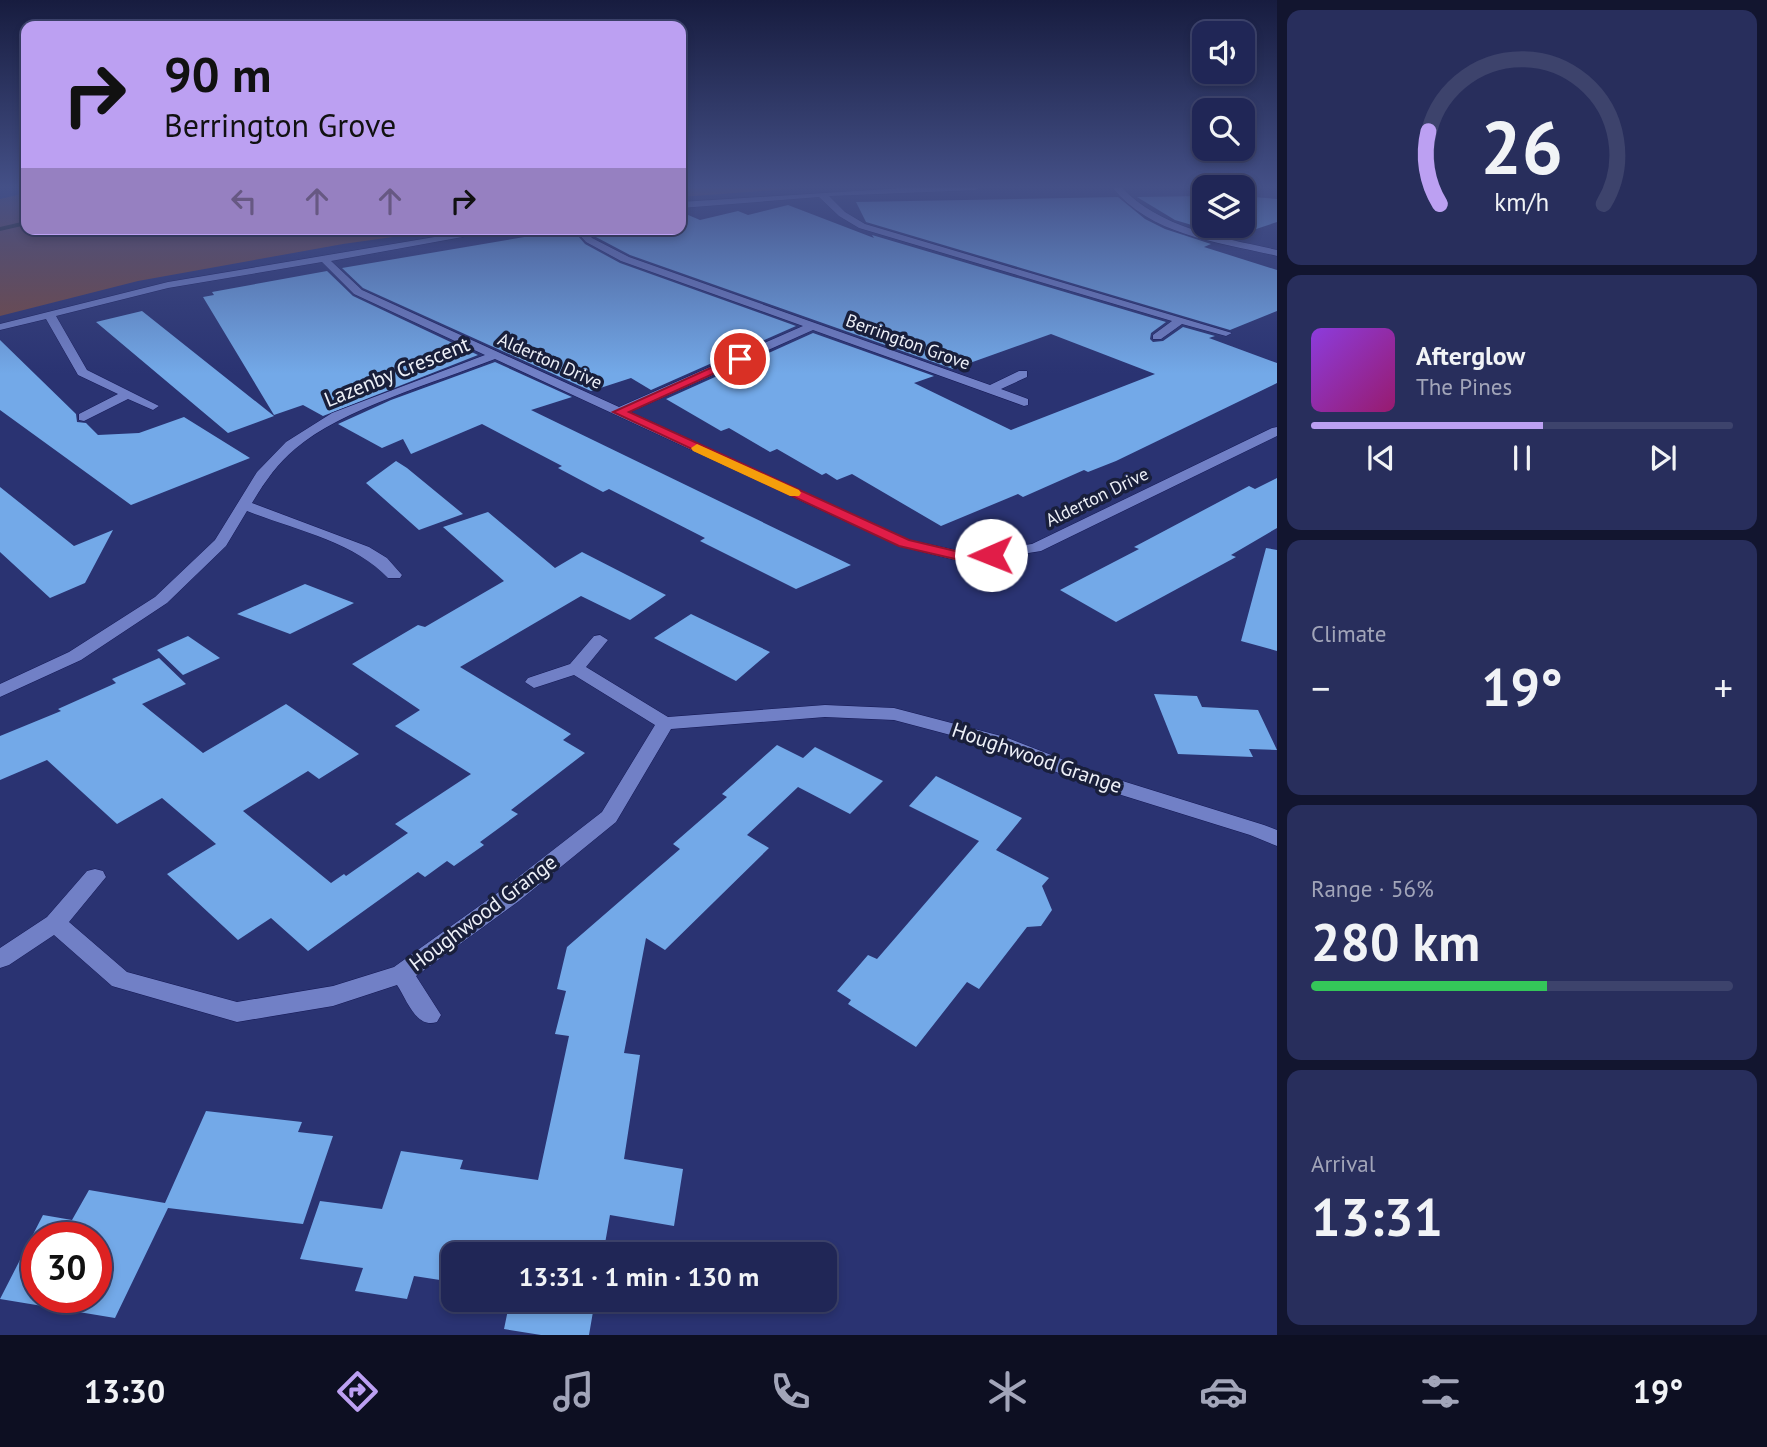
<!DOCTYPE html>
<meta charset="utf-8">
<style>
body{margin:0;font-family:"PT Sans",sans-serif;background:#282e5c;color:#f1f3f6;height:100vh;display:flex;flex-direction:column;font-size:26px;white-space:nowrap}
*{box-sizing:border-box;margin:0}
p{font-size:23px;color:#a2a5b9}
.icon{flex:none;width:38px;height:38px;fill:none;stroke:currentColor;stroke-width:2;stroke-linecap:round;stroke-linejoin:round}
.map{position:relative;flex:1;overflow:hidden}
.drawer{display:flex;flex-direction:column;gap:10px;padding:10px;background:#12152f;width:490px}
.drawer>*{flex:none}
.hud{position:absolute;left:21px;top:21px;width:665px;height:214px;border-radius:14px;box-shadow:0 4px 10px #0003,0 0 0 2px #3d436c;background:#bca0f2;color:#111;overflow:hidden}
.tools{position:absolute;left:1192px;top:21px;display:grid;gap:14px}
.tools a{display:grid;place-items:center;width:63px;height:63px;border-radius:14px;background:#202656;box-shadow:0 4px 10px #0003,0 0 0 2px #3d436c;font-size:35px}
.speed{position:absolute;left:21px;top:1222px;display:flex;gap:14px;font-size:35px;font-weight:700;text-align:center}
.speed>*{display:grid;place-content:center;width:91px;height:91px;border-radius:50%;background:#202656;box-shadow:0 4px 10px #0003,0 0 0 2px #3d436c;line-height:1}
.speed .limit{border:10px solid #d22;background:#fff;color:#111}
.pin{position:absolute;display:grid;place-items:center;width:60px;height:60px;color:#fff;margin:-30px;border:4px solid #fff;border-radius:50%;box-shadow:0 2px 7px #0007}
.me{position:absolute;width:77px;margin:-38px;rotate:269deg;stroke-linejoin:round;filter:drop-shadow(0 0 5px #0008)}
.turn{display:flex;align-items:center;gap:24px;height:147px;padding:0 28px;font-size:32px}
.turn .icon{width:91px;height:91px;stroke-width:2.5}
.turn b{display:block;font-size:49px;line-height:60px}
.lanes{display:flex;align-items:center;height:66px;padding:0 28px;background:#0003;justify-content:center;gap:35px;direction:ltr}
.lanes .off{opacity:.35}
.big{font-size:52px;font-weight:800;line-height:1.1}
.drawer .tile{flex:1;display:flex;flex-direction:column;justify-content:center;gap:10px;min-width:0;padding:0 24px;border-radius:14px;background:#282e5c}
.drawer .dial{align-items:center;gap:0}
.dial svg{height:182px;overflow:visible;fill:none;stroke:#3d436c;stroke-width:7;stroke-linecap:round;text-anchor:middle}
.dial text{fill:#f1f3f6;stroke:none}
.song{display:flex;align-items:center;gap:21px}
.cover{width:84px;height:84px;border-radius:10px;background:linear-gradient(135deg,hsl(270 70% 55%),hsl(320 70% 35%))}
.played{height:7px;border-radius:4px;background:linear-gradient(90deg,#bca0f2 55%,#3d436c 55%)}
.keys{display:flex;justify-content:space-around;direction:ltr}
.heat{display:flex;justify-content:space-between;align-items:center;font-size:38px;direction:ltr}
.charge{height:10px;border-radius:5px;background:linear-gradient(90deg,#34c759 56%,#3d436c 0)}
.trip{position:absolute;left:441px;top:1242px;width:396px;height:70px;border-radius:14px;background:#202656;box-shadow:0 4px 10px #0003,0 0 0 2px #3d436c;font-weight:800;line-height:70px;text-align:center}
.dock{display:flex;height:112px;justify-content:space-around;align-items:center;background:#0d0f22;color:#a2a5b9}
.dock .icon{width:49px;height:49px}
.dock .on{color:#bca0f2}
.dock b{font-size:32px;color:#f1f3f6}
main{display:flex;flex:1;min-height:0}
.map>svg:first-child{display:block}
.green{fill:#78493f}
.lines{fill:none;stroke-linecap:round;stroke-linejoin:round}
.stream{fill:#2d260b;fill-rule:evenodd}
.building{fill:#73a9e8;fill-rule:evenodd}
.minor-casing{stroke:#141754;stroke-width:1}
.minor{fill:#7180c6;fill-rule:evenodd}
.route{fill:#e11d48;stroke:#92132f;stroke-width:2}
.slow{fill:#f59e0b}
.labels{text-anchor:middle;stroke-width:7;stroke-linejoin:round;paint-order:stroke}
.far-street-label{font-size:18px;fill:#edf0f8;stroke:#191f3b}
.street-label{font-size:21px;fill:#edf0f8;stroke:#191f3b}
</style>
<main>
<div class="map">
<svg width="1277" height="1335" viewBox="0 0 1277 1335">
<rect width="100%" height="100%" fill="#2a3372"/>
<!-- green -->
<path class="green" d="M681 187H816L681 197Z
M26 193V229H450L343 244 138 281 0 316V199Z"/>
<g class="lines">
<!-- stream -->
<path class="stream" d="M26 221V225L0 231V227Z"/>
</g>
<!-- building -->
<path class="building" d="M1204 196V226H1242V196L1277 199V222L1232 237 1175 220 1137 197Z
M1118 197 1145 219 1165 229 1211 244 1204 247 1277 270V311L1230 330 866 222 856 202Z
M788 205 874 238 872 235 1166 322 1151 333 1150 339 1153 342 1163 341 1183 327 1215 336 1209 338 1277 363V383L1116 461 1088 472 1084 470 1023 497 1018 494 941 526 852 474 837 480 826 473 822 475 777 449 770 452 729 428 721 431 666 399 813 333 934 376 914 383 1011 430 1155 374 1051 334 953 369 630 255 594 236 588 229H681V212L700 220 738 211 748 215Z
M572 229 585 244 620 263 796 326 651 390 631 378 591 391 363 288 342 268Z
M327 271 353 296 478 355 323 416 303 405 274 415 203 297 214 295 212 292Z
M142 311 274 416 228 433 96 322Z
M0 340 76 414 77 422 86 423 98 435 139 433 184 417 250 458 131 505 0 410Z
M495 362 572 397 531 410 851 565 796 589 700 541 705 538 609 489 603 492 558 468 562 466 482 424 411 454 403 439 382 448 338 424 391 400Z
M396 461 407 468 463 514 419 530 366 483Z
M1277 478V528L1231 555 1236 557 1116 622 1060 590 1139 549 1134 547 1249 486 1255 489Z
M0 487 74 546 113 530 85 583 50 598 0 552Z
M488 512 555 568 582 552 666 595 630 620 581 596 460 667 571 734 563 740 585 753 511 810 518 814 480 842 484 845 454 866 447 861 425 877 418 872 308 951 271 918 238 940 167 874 216 844 162 798 117 824 47 760 0 780V736L61 711 58 709 116 683 112 679 159 658 186 684 142 704 203 753 286 704 359 754 319 779 308 771 243 811 331 883 344 874 346 876 408 833 395 824 471 774 395 726 420 710 352 664 418 625 425 627 504 581 443 527Z
M1266 548 1277 550V651L1241 641Z
M305 584 354 603 290 634 237 614Z
M691 614 770 652 736 681 654 638Z
M188 636 220 658 183 675 157 650Z
M1154 694 1197 696 1202 707 1258 710 1277 750 1249 749 1253 757 1178 754Z
M777 745 803 758 815 747 883 781 850 814 798 787 747 835 769 848 665 950 646 938 624 1053 640 1055 624 1159 683 1169 674 1226 610 1215 603 1255H453V1282L414 1276 407 1299 355 1291 363 1268 300 1259 320 1201 382 1209 401 1151 463 1160 460 1169 538 1180 569 1036 555 1034 566 991 557 989 567 947 680 849 673 844 727 797 722 794Z
M936 776 1022 818 996 850 1049 878 1042 886 1052 910 1041 926 1027 927 979 989 967 982 916 1047 848 1004 851 1000 837 991 868 955 877 959 979 841 909 806Z
M206 1111 302 1122 298 1132 333 1136 303 1224 168 1208 115 1318 0 1299 43 1215 72 1220 89 1190 165 1203ZM37 1237H96V1297H37Z
M510 1300H595L589 1335H541L504 1329Z"/>
<g class="lines">
<!-- minor casing -->
<g class="minor-casing">
<path id="minor" d="M920 187H980L976 190 829 196 845 212 865 224 1232 333 1226 336 1182 324 1161 339H1153V335L1172 321 859 228 839 216 819 197 681 208V202Z
M1112 187H1121C1163 230 1221 237 1277 250V256C1219 242 1151 236 1112 187Z
M482 229H506L331 261 362 290 619 407 803 326 621 261 586 242 574 229H584L592 238 629 257 990 385 1019 371H1027V377L1001 389 1028 399V405L1024 406 813 330 630 412 909 540 968 553 1032 544 1272 428 1277 427V436L1041 551 968 563 899 546 495 359C437 382 341 409 295 449 277 464 264 483 252 503L369 547 387 558 402 575 400 578H388C355 542 293 529 247 511L226 546 167 603 81 660 0 697V684L69 652 155 597 215 540 257 472 286 442 332 413 485 355 354 294 322 262 168 288 56 316 87 370 159 406 153 410 128 399 84 421 79 420V414L118 394 78 375 46 319 0 330V324L168 282Z
M600 635 608 640 586 667 668 717 825 705 894 708 1005 737 1100 774 1264 825 1277 830V846L1250 835 1086 784 992 746 894 720 825 717 671 729 616 822 519 901 416 976 441 1015 437 1022C416 1029 407 1000 397 985L333 1006 237 1022 112 986 54 935 9 965 0 968V948L47 917 87 871 95 869 103 871 106 877 69 922 127 972 237 1002 333 986 394 967 503 889 602 812 655 725 574 675 534 688 525 682 528 678 570 664 594 636Z"/>
</g>
<!-- minor -->
<use href="#minor" class="minor"/>
</g>
<!-- sky -->
<linearGradient id="sky" x2="0" y2="1"><stop stop-color="#171c3f"/><stop offset="0.5" stop-color="#445087"/><stop offset="1" stop-color="#445087" stop-opacity="0"/></linearGradient>
<rect width="1277" height="374" fill="url(#sky)"/>
<!-- route -->
<path class="route" d="M737 356 746 359 629 412 909 540 968 554 996 552V558L968 562 899 546 613 412Z"/>
<!-- slow -->
<path class="slow" d="M697 444 799 490 801 493 799 496H790L693 451 691 448Z"/>
<g class="labels">
<!-- far-street labels -->
<g class="far-street-label">
<text transform="translate(908 342) rotate(20)" y="6">Berrington Grove</text>
<text transform="translate(550 361) rotate(24)" y="6">Alderton Drive</text>
<text transform="translate(1097 497) rotate(-26)" y="6">Alderton Drive</text>
</g>
<!-- street labels -->
<g class="street-label">
<text transform="translate(397 372) rotate(-22)" y="7">Lazenby Crescent</text>
<text transform="translate(1037 758) rotate(19)" y="7">Houghwood Grange</text>
<text transform="translate(483 913) rotate(-37)" y="7">Houghwood Grange</text>
</g>
</g>
</svg>
<div class="tools">
<a><svg class="icon" aria-label="sound" viewBox="0 0 24 24"><path d="M4 9h4l5-4v14l-5-4H4zM17 9q2 3 0 6"/></svg></a>
<a><svg class="icon" aria-label="search" viewBox="0 0 24 24"><circle cx="10" cy="10" r="6"/><path d="M15 15l6 6"/></svg></a>
<a><svg class="icon" aria-label="layers" viewBox="0 0 24 24"><path d="M12 4l9 5-9 5-9-5zM3 14l9 5 9-5"/></svg></a>
</div>
<div class="speed"><div class="limit">30</div></div>
<div class="pin" style="left:740px;top:359px;background:#d93025"><svg class="icon" aria-label="arrive" viewBox="0 0 24 24"><path d="M6 21V4h12l-3 4 3 4H6"/></svg></div>
<svg class="me" style="left:991px;top:555px" viewBox="-20 -20 40 40"><circle r="19" fill="#fff"/><path d="M0-13L10 11 0 6-10 11z" fill="#e11d48"/></svg>
<div class="trip">13:31 · 1 min · 130 m</div>
<div class="hud">
<div class="turn"><svg class="icon" aria-label="right" viewBox="0 0 24 24"><path d="M7 20v-9h11M14 6l5 5-5 5"/></svg><div><b>90 m</b>Berrington Grove</div></div>
<div class="lanes"><svg class="icon off" aria-label="left" viewBox="0 0 24 24"><path d="M17 20v-9H6M10 6l-5 5 5 5"/></svg><svg class="icon off" aria-label="ahead" viewBox="0 0 24 24"><path d="M12 20V5M6 11l6-6 6 6"/></svg><svg class="icon off" aria-label="ahead" viewBox="0 0 24 24"><path d="M12 20V5M6 11l6-6 6 6"/></svg><svg class="icon" aria-label="right" viewBox="0 0 24 24"><path d="M7 20v-9h11M14 6l5 5-5 5"/></svg></div>
</div>
</div>
<section class="drawer">
<div class="tile dial"><svg viewBox="0 0 100 80">
<path d="M14 69A42 42 0 1 1 86 69"/>
<path d="M14 69A42 42 0 0 1 9 37" stroke="#bca0f2"/>
<text x="50" y="56" font-size="32" font-weight="700">26</text>
<text x="50" y="72" font-size="11">km/h</text>
</svg></div>
<div class="tile">
<div class="song"><i class="cover"></i><div><b>Afterglow</b><p>The Pines</p></div></div>
<div class="played"></div>
<div class="keys"><svg class="icon" aria-label="previous" viewBox="0 0 24 24"><path d="M18 5L8 12l10 7zM5 5v14"/></svg><svg class="icon" aria-label="pause" viewBox="0 0 24 24"><path d="M8 5v14M16 5v14"/></svg><svg class="icon" aria-label="next" viewBox="0 0 24 24"><path d="M6 5l10 7-10 7zM19 5v14"/></svg></div>
</div>
<div class="tile"><p>Climate</p>
<div class="heat"><a>−</a><b class="big">19°</b><a>+</a></div>
</div>
<div class="tile"><p>Range · 56%</p><b class="big">280 km</b><div class="charge"></div></div>
<div class="tile"><p>Arrival</p><b class="big">13:31</b></div>
</section>
</main>
<nav class="dock">
<b>13:30</b>
<svg class="icon on" aria-label="directions" viewBox="0 0 24 24"><path d="M12 3l9 9-9 9-9-9zM9 14v-3h6M13 9l2 2-2 2"/></svg>
<svg class="icon" aria-label="music" viewBox="0 0 24 24"><path d="M9 18V5l10-2v13"/><circle cx="6" cy="18" r="3"/><circle cx="16" cy="16" r="3"/></svg>
<svg class="icon" aria-label="phone" viewBox="0 0 24 24"><path d="M5 4h4l2 5-3 2q2 4 5 5l2-3 5 2v4C11 20 4 13 5 4z"/></svg>
<svg class="icon" aria-label="climate" viewBox="0 0 24 24"><path d="M12 3v18M4 7l16 10M4 17L20 7"/></svg>
<svg class="icon" aria-label="car" viewBox="0 0 24 24"><path d="M5 17H2v-5l4-1 3-4h7l3 4 3 1v5h-3M9 17h6M6 11h13"/><circle cx="7" cy="17" r="2"/><circle cx="17" cy="17" r="2"/></svg>
<svg class="icon" aria-label="filters" viewBox="0 0 24 24"><path d="M4 7h16M4 17h16"/><circle cx="9" cy="7" r="2"/><circle cx="15" cy="17" r="2"/></svg>
<b>19°</b>
</nav>
